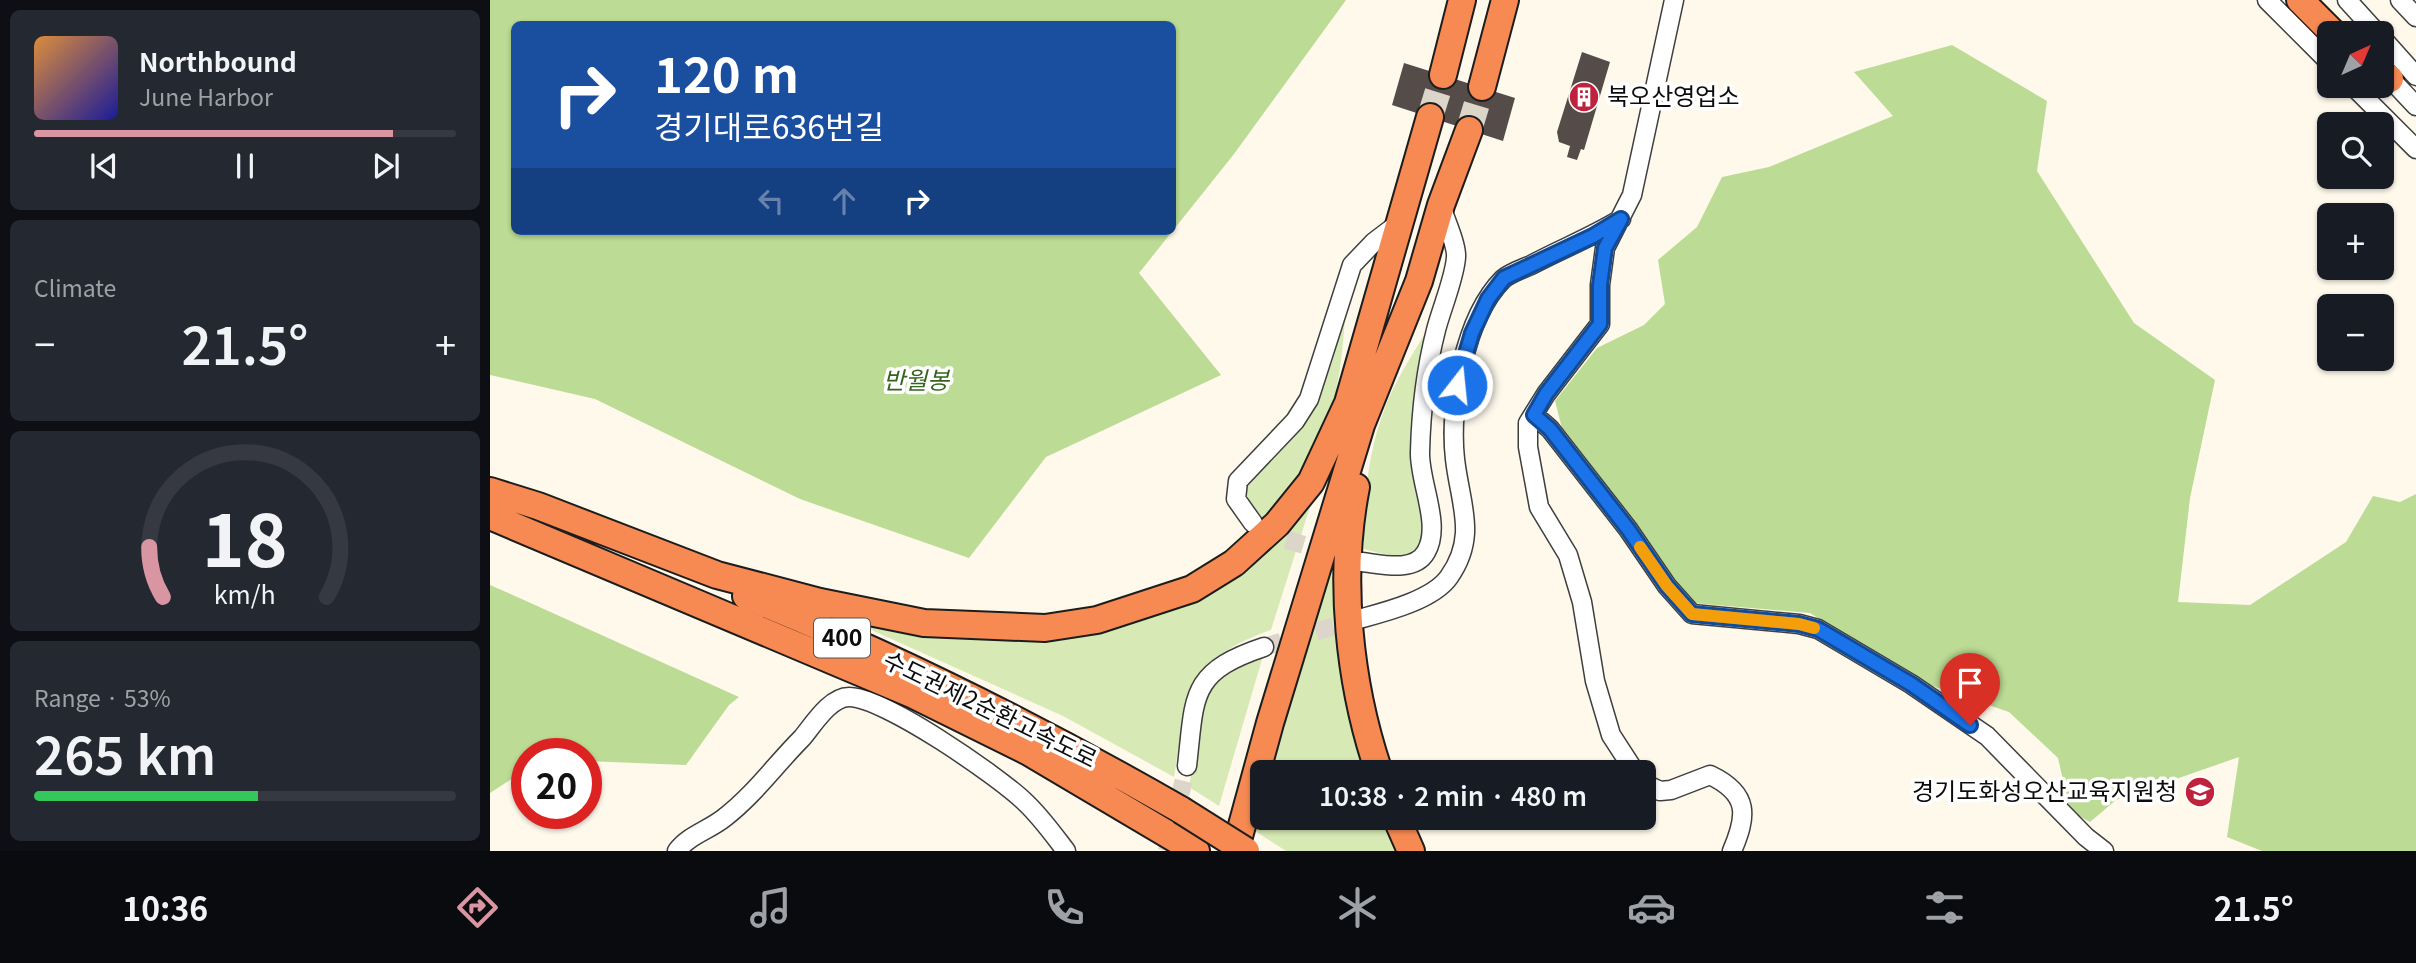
<!DOCTYPE html>
<meta charset="utf-8">
<style>
body{margin:0;font-family:Georgia,"Noto Sans KR",serif;background:#242831;color:#f1f3f6;height:100vh;display:flex;flex-direction:column;font-size:26px;white-space:nowrap}
*{box-sizing:border-box;margin:0}
p{font-size:23px;color:#9ea1a6}
.icon{flex:none;width:38px;height:38px;fill:none;stroke:currentColor;stroke-width:2;stroke-linecap:round;stroke-linejoin:round}
.map{position:relative;flex:1;overflow:hidden}
.drawer{display:flex;flex-direction:column;gap:10px;padding:10px;background:#0d0f14;width:490px}
.drawer>*{flex:none}
.top-card{position:absolute;left:21px;top:21px;width:665px;height:214px;border-radius:10px;box-shadow:0 2px 5px #0004;background:#1a4fa0;color:#fff;overflow:hidden}
.needle{width:46px;rotate:44deg}
.controls{position:absolute;left:1827px;top:21px;display:grid;gap:14px}
.controls a{display:grid;place-items:center;width:77px;height:77px;border-radius:10px;background:#171b24;box-shadow:0 2px 5px #0004;font-size:35px}
.speed{position:absolute;left:21px;top:738px;display:flex;gap:14px;font-size:35px;font-weight:700;text-align:center}
.speed>*{display:grid;place-content:center;width:91px;height:91px;border-radius:50%;background:#171b24;box-shadow:0 2px 5px #0004;line-height:1}
.speed .limit{border:10px solid #d22;background:#fff;color:#111}
.pin{position:absolute;display:grid;place-items:center;width:60px;height:60px;color:#fff;margin:-72px -30px;border-radius:50% 50% 50% 0;rotate:-45deg;box-shadow:0 0 7px #0007}
.pin .icon{rotate:45deg}
.me{position:absolute;width:77px;margin:-38px;rotate:16deg;stroke-linejoin:round;filter:drop-shadow(0 0 5px #0008)}
.turn{display:flex;align-items:center;gap:24px;height:147px;padding:0 28px;font-size:32px}
.turn .icon{width:91px;height:91px;stroke-width:2.5}
.turn b{display:block;font-size:49px;line-height:60px}
.lanes{display:flex;align-items:center;height:66px;padding:0 28px;background:#0003;justify-content:center;gap:35px;direction:ltr}
.lanes .off{opacity:.35}
.big{font-size:52px;font-weight:600;line-height:1.1}
.drawer .widget{flex:1;display:flex;flex-direction:column;justify-content:center;gap:10px;min-width:0;padding:0 24px;border-radius:10px;background:#242831}
.drawer .dial{align-items:center;gap:0}
.dial svg{height:182px;overflow:visible;fill:none;stroke:#363941;stroke-width:7;stroke-linecap:round;text-anchor:middle}
.dial text{fill:#f1f3f6;stroke:none}
.song{display:flex;align-items:center;gap:21px}
.cover{width:84px;height:84px;border-radius:10px;background:linear-gradient(135deg,hsl(30 70% 55%),hsl(240 70% 35%))}
.played{height:7px;border-radius:4px;background:linear-gradient(90deg,#da95a2 85%,#363941 85%)}
.keys{display:flex;justify-content:space-around;direction:ltr}
.heat{display:flex;justify-content:space-between;align-items:center;font-size:38px;direction:ltr}
.charge{height:10px;border-radius:5px;background:linear-gradient(90deg,#34c759 53%,#363941 0)}
.trip{position:absolute;left:760px;top:760px;width:406px;height:70px;border-radius:10px;background:#171b24;box-shadow:0 2px 5px #0004;font-weight:600;line-height:70px;text-align:center}
.tabs{display:flex;height:112px;justify-content:space-around;align-items:center;background:#090b0e;color:#9ea1a6}
.tabs .icon{width:49px;height:49px}
.tabs .current{color:#da95a2}
.tabs b{font-size:32px;color:#f1f3f6}
main{display:flex;flex:1;min-height:0}
.map>svg:first-child{display:block}
.green{fill:#d7eab5}
.forest{fill:#bcdb94;fill-rule:evenodd}
.building{fill:#554c49}
.lines{fill:none;stroke-linecap:round;stroke-linejoin:round}
.minor-tunnel{stroke:#dbd5ca;stroke-width:18;stroke-dasharray:18 9;stroke-linecap:butt}
.highway-tunnel{stroke:#dbd5ca;stroke-width:26;stroke-dasharray:26 13;stroke-linecap:butt}
.minor-casing{stroke:#3f3f3f;stroke-width:21}
.highway-casing{stroke:#1d1d1d;stroke-width:30}
.minor{stroke:#fff;stroke-width:18}
.highway{stroke:#f78a52;stroke-width:26}
.highway-bridge-casing{stroke:#1d1d1d;stroke-width:30;stroke-linecap:butt}
.highway-bridge{stroke:#f78a52;stroke-width:26}
.route-casing{stroke:#114b97;stroke-width:18}
.route{stroke:#1a73e8;stroke-width:12}
.slow{stroke:#f59e0b;stroke-width:12}
.labels{text-anchor:middle;stroke-width:7;stroke-linejoin:round;paint-order:stroke}
.shield{fill:#fff;stroke:#555;stroke-width:2}
.shield-label{font-size:23px;font-weight:bold;fill:#0c0c0c}
.poi-label{font-size:24px;fill:#0c0c0c;stroke:#fff;text-anchor:start}
.park-label{font-size:24px;font-style:italic;fill:#34651c;stroke:#fff}
.street-label{font-size:24px;fill:#0c0c0c;stroke:#fff}
</style>
<main>
<section class="drawer">
<div class="widget">
<div class="song"><i class="cover"></i><div><b>Northbound</b><p>June Harbor</p></div></div>
<div class="played"></div>
<div class="keys"><svg class="icon" aria-label="previous" viewBox="0 0 24 24"><path d="M18 5L8 12l10 7zM5 5v14"/></svg><svg class="icon" aria-label="pause" viewBox="0 0 24 24"><path d="M8 5v14M16 5v14"/></svg><svg class="icon" aria-label="next" viewBox="0 0 24 24"><path d="M6 5l10 7-10 7zM19 5v14"/></svg></div>
</div>
<div class="widget"><p>Climate</p>
<div class="heat"><a>−</a><b class="big">21.5°</b><a>+</a></div>
</div>
<div class="widget dial"><svg viewBox="0 0 100 80">
<path d="M14 69A42 42 0 1 1 86 69"/>
<path d="M14 69A42 42 0 0 1 8 47" stroke="#da95a2"/>
<text x="50" y="56" font-size="32" font-weight="700">18</text>
<text x="50" y="72" font-size="11">km/h</text>
</svg></div>
<div class="widget"><p>Range · 53%</p><b class="big">265 km</b><div class="charge"></div></div>
</section>
<div class="map">
<svg width="1926" height="851" viewBox="0 0 1926 851">
<rect width="100%" height="100%" fill="#fff9ec"/>
<!-- green -->
<path class="green" d="M855 315C852 370 844 431 810 477 799 493 784 507 771 522L755 503V483L828 396 842 363Z
M937 330 934 539C919 564 898 555 874 549 873 501 878 450 896 405 906 379 923 354 937 330Z
M826 488 781 630C696 659 697 698 684 777L573 716 359 620 417 631 691 601Z
M849 536 877 772H779Z
M773 656 729 806 699 787 713 698 731 672Z
M772 796V817H891L908 851H796L762 829Z"/>
<!-- forest -->
<path class="forest" d="M0 0H856L744 154 649 273 731 375 556 457 479 558 310 499 105 399 0 375ZM24 24H682V231H24Z
M1462 45 1557 101 1547 171 1644 323 1725 380 1700 498 1688 602 1760 605 1856 542 1883 496 1910 502 1926 494V851H1772L1737 837 1749 757 1626 800 1600 822 1580 811 1568 758 1519 712 1428 681 1320 613 1202 603 1129 503 1074 436 1065 401 1107 348 1154 325 1175 304 1168 260 1207 227 1232 177 1279 167 1403 116 1364 72Z
M0 585 25 596 249 697 239 705 196 765 96 761V754H37V769L0 793Z"/>
<!-- building -->
<path class="building" d="M1092 52 1120 62 1094 150 1091 149 1087 160 1077 157 1080 146 1069 142 1067 132Z
M914 63 1025 98 1013 141 902 105Z"/>
<g class="lines">
<!-- minor-tunnel -->
<path class="minor-tunnel" d="M772 528 791 538 841 553
M774 647 869 619
M677 851 697 766"/>
<!-- highway-tunnel -->
<path class="highway-tunnel" d="M940 117 953 75
M979 130 992 87"/>
<!-- minor casing -->
<g class="minor-casing">
<path id="minor" d="M1777 0 1839 62
M1857 0 1887 33
M1910 0 1926 17
M1892 38 1926 76
M1895 73 1926 106
M1863 86 1926 149
M1044 415 1060 429 1138 529 1177 586 1202 614 1309 624 1328 629 1421 684 1497 736 1596 837 1614 851
M763 523 746 499 748 481 805 421 819 399 862 265 884 242 909 223
M872 562C891 564 924 573 936 552 952 525 929 482 930 452 931 411 936 369 946 330 951 310 965 277 966 257 967 245 955 219 951 206
M869 619C895 612 943 600 959 577 988 536 970 504 965 459 959 407 974 318 1013 279 1020 273 1032 269 1041 265 1071 249 1102 237 1131 219
M697 766C705 696 699 672 774 647
M1145 772 1121 735 1105 681 1092 602 1078 555 1049 507 1038 447V423L1056 394 1110 324V285L1115 248 1142 195 1184 0
M1153 783 1170 791 1181 790 1220 775C1260 794 1257 816 1242 851
M187 851C199 835 219 830 234 818 264 795 286 764 312 738 323 725 340 697 359 697 394 697 508 776 535 802 551 817 563 834 576 851"/>
</g>
<!-- highway casing -->
<g class="highway-casing">
<path id="highway" d="M1810 0 1843 33
M1892 73 1900 79
M953 75 972 0
M992 87 1015 0
M866 487C848 578 859 684 889 772
M0 491 48 506 227 575 330 602 434 623 555 628 607 620 702 589 744 563 787 524 821 482 858 403 940 117
M0 516 424 695 539 752 706 851
M256 596C407 657 550 729 691 810
M906 817 921 851
M745 851 780 723 871 425 929 281 951 205 979 130"/>
</g>
<!-- minor -->
<use href="#minor" class="minor"/>
<!-- highway -->
<use href="#highway" class="highway"/>
<!-- highway-bridge casing -->
<g class="highway-bridge-casing">
<path id="highway-bridge" d="M691 810 756 851"/>
</g>
<!-- highway-bridge -->
<use href="#highway-bridge" class="highway-bridge"/>
</g>
<g class="lines">
<!-- route casing -->
<g class="route-casing">
<path id="route" d="M967 385 982 333 998 299 1014 278 1103 236 1131 219 1115 248 1110 285V324L1056 394 1044 415 1060 429 1138 529 1177 586 1202 614 1309 624 1328 629 1421 684 1480 725"/>
</g>
<!-- route -->
<use href="#route" class="route"/>
<!-- slow -->
<path class="slow" d="M1150 547 1177 586 1202 614 1309 624 1324 628"/>
</g>
<!-- icons -->
<defs>
<g id="building-disc" transform="scale(1.575)"><circle r="9.5" fill="#bf223c" stroke="#fff"/><path d="M-4-6H4V6H1V3H-1V6H-4ZM-2.5-4.3h1.7v1.8h-1.7ZM.8-4.3h1.7v1.8H.8ZM-2.5-1h1.7V.8h-1.7ZM.8-1h1.7V.8H.8Z" fill="#fff"/></g>
<g id="school-disc" transform="scale(1.575)"><circle r="9.5" fill="#bf223c" stroke="#fff"/><path d="M0-5L7-2L0 1L-7-2ZM-4 1L0 2.5L4 1V4Q0 6-4 4Z" fill="#fff"/></g>
</defs>
<g fill-rule="evenodd">
<use href="#building-disc" x="1094" y="97"/>
<use href="#school-disc" x="1710" y="792"/>
</g>
<g class="labels">
<!-- shield labels -->
<rect class="shield" x="324" y="618.5" width="56" height="39" rx="5"/>
<g class="shield-label">
<text x="352" y="646">400</text>
</g>
<!-- poi labels -->
<g class="poi-label">
<text x="1117" y="105">북오산영업소</text>
<text x="1687" y="800" text-anchor="end">경기도화성오산교육지원청</text>
</g>
<!-- park labels -->
<g class="park-label">
<text x="426" y="389">반월봉</text>
</g>
<!-- street labels -->
<g class="street-label">
<text transform="translate(500 710) rotate(26)" y="8">수도권제2순환고속도로</text>
</g>
</g>
</svg>
<div class="controls">
<a><svg class="needle" viewBox="-14 -14 28 28"><path d="M0-13l5 13h-10z" fill="#e53935"/><path d="M0 13l5-13h-10z" fill="#9ea1a6"/></svg></a>
<a><svg class="icon" aria-label="search" viewBox="0 0 24 24"><circle cx="10" cy="10" r="6"/><path d="M15 15l6 6"/></svg></a>
<a>+</a>
<a>−</a>
</div>
<div class="speed"><div class="limit">20</div></div>
<div class="pin" style="left:1480px;top:725px;background:#d93025"><svg class="icon" aria-label="arrive" viewBox="0 0 24 24"><path d="M6 21V4h12l-3 4 3 4H6"/></svg></div>
<svg class="me" style="left:967px;top:385px" viewBox="-20 -20 40 40"><circle r="17" fill="#1a73e8" stroke="#fff" stroke-width="3"/><path d="M0-11L8 9 0 5-8 9z" fill="#fff"/></svg>
<div class="trip">10:38 · 2 min · 480 m</div>
<div class="top-card">
<div class="turn"><svg class="icon" aria-label="right" viewBox="0 0 24 24"><path d="M7 20v-9h11M14 6l5 5-5 5"/></svg><div><b>120 m</b>경기대로636번길</div></div>
<div class="lanes"><svg class="icon off" aria-label="left" viewBox="0 0 24 24"><path d="M17 20v-9H6M10 6l-5 5 5 5"/></svg><svg class="icon off" aria-label="ahead" viewBox="0 0 24 24"><path d="M12 20V5M6 11l6-6 6 6"/></svg><svg class="icon" aria-label="right" viewBox="0 0 24 24"><path d="M7 20v-9h11M14 6l5 5-5 5"/></svg></div>
</div>
</div>
</main>
<nav class="tabs">
<b>10:36</b>
<svg class="icon current" aria-label="directions" viewBox="0 0 24 24"><path d="M12 3l9 9-9 9-9-9zM9 14v-3h6M13 9l2 2-2 2"/></svg>
<svg class="icon" aria-label="music" viewBox="0 0 24 24"><path d="M9 18V5l10-2v13"/><circle cx="6" cy="18" r="3"/><circle cx="16" cy="16" r="3"/></svg>
<svg class="icon" aria-label="phone" viewBox="0 0 24 24"><path d="M5 4h4l2 5-3 2q2 4 5 5l2-3 5 2v4C11 20 4 13 5 4z"/></svg>
<svg class="icon" aria-label="climate" viewBox="0 0 24 24"><path d="M12 3v18M4 7l16 10M4 17L20 7"/></svg>
<svg class="icon" aria-label="car" viewBox="0 0 24 24"><path d="M5 17H2v-5l4-1 3-4h7l3 4 3 1v5h-3M9 17h6M6 11h13"/><circle cx="7" cy="17" r="2"/><circle cx="17" cy="17" r="2"/></svg>
<svg class="icon" aria-label="filters" viewBox="0 0 24 24"><path d="M4 7h16M4 17h16"/><circle cx="9" cy="7" r="2"/><circle cx="15" cy="17" r="2"/></svg>
<b>21.5°</b>
</nav>
